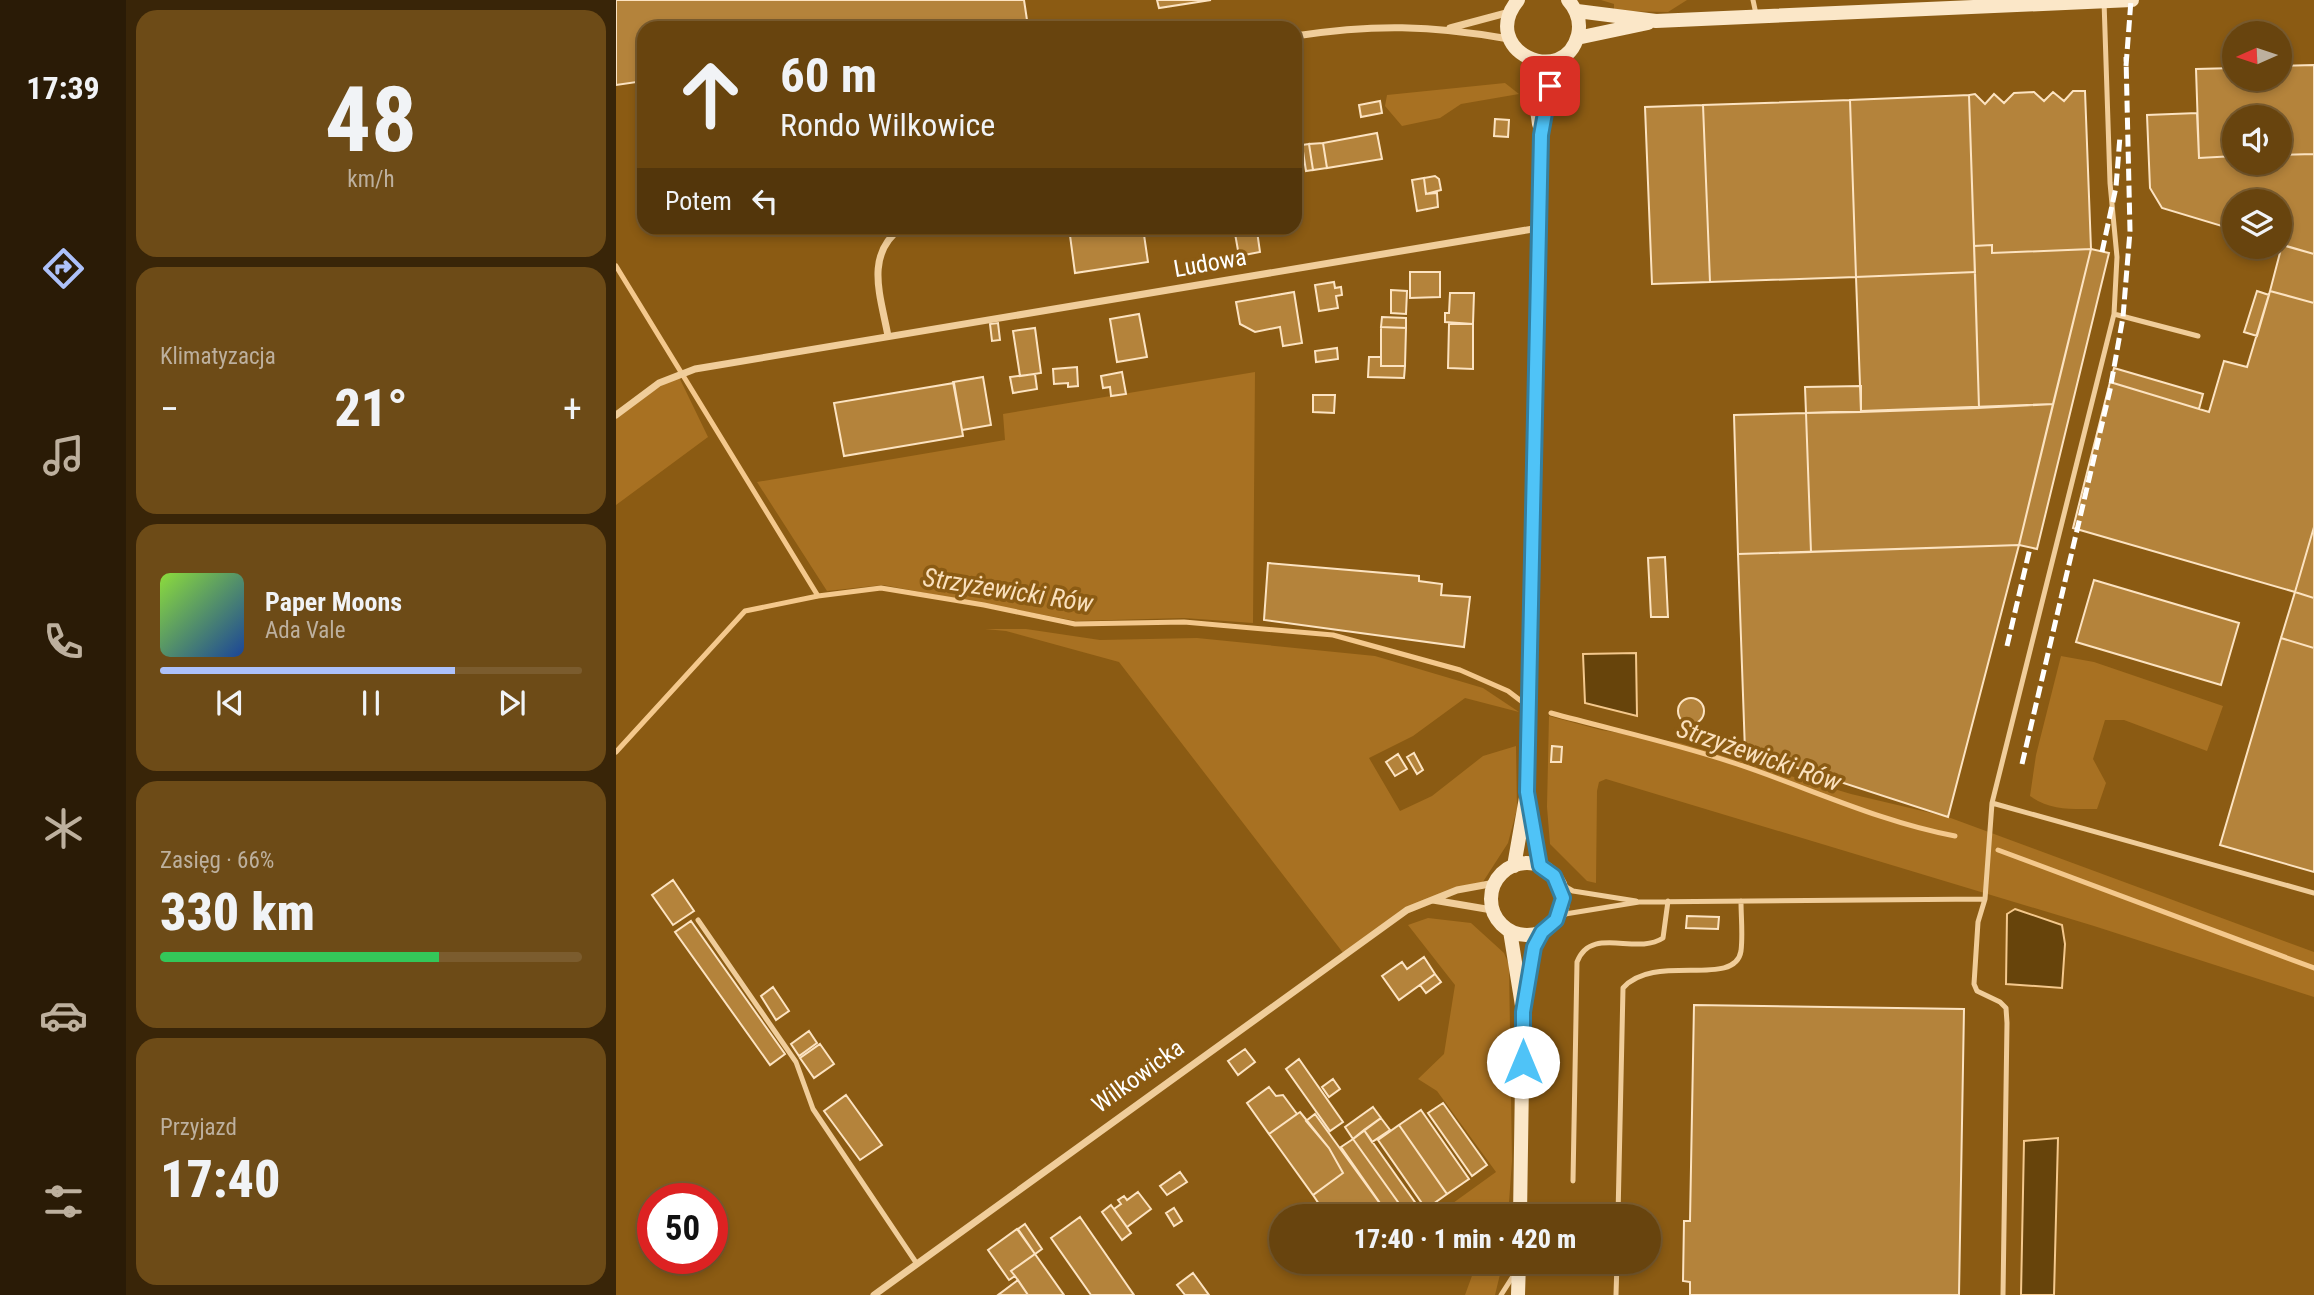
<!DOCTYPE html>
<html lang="pl">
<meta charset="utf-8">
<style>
body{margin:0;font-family:"Roboto Condensed",sans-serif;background:#6d4b17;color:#f1f3f6;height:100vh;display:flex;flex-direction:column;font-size:26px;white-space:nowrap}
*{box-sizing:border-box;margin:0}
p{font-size:23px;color:#bdb09e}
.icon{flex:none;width:38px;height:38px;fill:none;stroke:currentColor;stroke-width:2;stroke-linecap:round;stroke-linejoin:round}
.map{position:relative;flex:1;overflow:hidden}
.sheet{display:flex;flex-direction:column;gap:10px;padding:10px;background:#392508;width:490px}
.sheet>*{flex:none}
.banner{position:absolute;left:21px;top:21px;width:665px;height:214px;border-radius:21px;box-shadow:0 4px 10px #0003,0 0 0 2px #7b5c2e;background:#68440e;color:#f1f3f6;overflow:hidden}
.needle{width:46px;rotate:267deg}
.controls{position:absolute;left:1606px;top:21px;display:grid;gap:14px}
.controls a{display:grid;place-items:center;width:70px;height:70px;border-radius:50%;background:#68440e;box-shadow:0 4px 10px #0003,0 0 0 2px #7b5c2e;font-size:35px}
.speed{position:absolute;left:21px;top:1183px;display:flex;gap:14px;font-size:35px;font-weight:700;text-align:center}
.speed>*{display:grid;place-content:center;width:91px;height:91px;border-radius:50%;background:#68440e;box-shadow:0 4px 10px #0003,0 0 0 2px #7b5c2e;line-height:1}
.speed .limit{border:10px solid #d22;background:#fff;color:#111}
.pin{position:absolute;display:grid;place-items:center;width:60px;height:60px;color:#fff;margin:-30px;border-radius:14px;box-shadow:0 4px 10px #0006}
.me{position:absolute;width:77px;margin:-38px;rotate:0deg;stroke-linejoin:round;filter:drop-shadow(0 0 5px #0008)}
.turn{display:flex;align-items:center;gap:24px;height:147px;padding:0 28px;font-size:32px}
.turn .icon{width:91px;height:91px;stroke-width:2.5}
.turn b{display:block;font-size:49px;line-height:60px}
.then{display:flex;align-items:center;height:66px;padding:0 28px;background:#0003;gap:14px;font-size:26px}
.big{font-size:52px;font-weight:800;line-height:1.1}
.sheet .tile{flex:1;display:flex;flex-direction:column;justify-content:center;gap:10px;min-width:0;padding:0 24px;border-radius:21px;background:#6d4b17}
.sheet .dial{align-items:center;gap:0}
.dial b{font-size:91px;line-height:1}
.song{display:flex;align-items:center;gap:21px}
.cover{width:84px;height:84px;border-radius:10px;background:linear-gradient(135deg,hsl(90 70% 55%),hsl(220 70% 35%))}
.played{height:7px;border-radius:4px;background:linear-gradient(90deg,#adc1fa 70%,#7b5c2e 70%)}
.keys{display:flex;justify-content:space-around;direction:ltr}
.heat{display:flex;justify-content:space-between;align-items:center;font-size:38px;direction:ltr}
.charge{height:10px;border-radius:5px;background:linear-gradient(90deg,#34c759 66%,#7b5c2e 0)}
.trip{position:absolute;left:653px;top:1204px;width:392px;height:70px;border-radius:35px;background:#68440e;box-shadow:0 4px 10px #0003,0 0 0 2px #7b5c2e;font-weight:800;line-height:70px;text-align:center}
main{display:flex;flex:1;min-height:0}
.tab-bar{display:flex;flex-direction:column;width:126px;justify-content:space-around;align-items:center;background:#2a1b06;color:#bdb09e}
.tab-bar .icon{width:49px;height:49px}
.tab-bar .current{color:#adc1fa}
.tab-bar b{font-size:32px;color:#f1f3f6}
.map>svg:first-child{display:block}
.green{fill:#a87122}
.water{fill:#67440b;stroke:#f4c88c;stroke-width:2}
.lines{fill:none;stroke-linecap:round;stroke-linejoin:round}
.stream{stroke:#f4c88c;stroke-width:5}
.building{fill:#b4833b;stroke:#fce3c1;stroke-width:2}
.lane{stroke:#f0cd9a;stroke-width:5}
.street{stroke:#f0cd9a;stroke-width:7}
.secondary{stroke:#fbe7c8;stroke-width:14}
.rail{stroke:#fff;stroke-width:5;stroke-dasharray:12 5;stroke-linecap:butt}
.route-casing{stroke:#337fa1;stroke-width:18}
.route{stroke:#4fc3f7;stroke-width:12}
.labels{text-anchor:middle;stroke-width:7;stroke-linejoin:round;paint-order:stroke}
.street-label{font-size:24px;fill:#fff;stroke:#8b5b13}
.water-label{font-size:26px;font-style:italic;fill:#fae0bc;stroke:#8b5b13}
</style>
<main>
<nav class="tab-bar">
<b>17:39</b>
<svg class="icon current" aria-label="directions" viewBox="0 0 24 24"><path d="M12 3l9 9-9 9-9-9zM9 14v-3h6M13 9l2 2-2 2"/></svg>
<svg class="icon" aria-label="music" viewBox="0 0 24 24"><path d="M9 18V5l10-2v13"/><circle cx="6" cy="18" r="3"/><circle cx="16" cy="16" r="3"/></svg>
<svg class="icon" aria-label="phone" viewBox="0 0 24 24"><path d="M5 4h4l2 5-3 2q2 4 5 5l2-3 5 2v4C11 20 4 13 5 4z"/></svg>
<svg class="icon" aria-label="climate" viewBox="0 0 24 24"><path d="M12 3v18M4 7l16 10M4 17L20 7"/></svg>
<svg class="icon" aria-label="car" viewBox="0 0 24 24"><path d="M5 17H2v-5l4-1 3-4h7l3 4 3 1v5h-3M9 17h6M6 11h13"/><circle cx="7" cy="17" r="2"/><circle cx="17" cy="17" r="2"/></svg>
<svg class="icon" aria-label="filters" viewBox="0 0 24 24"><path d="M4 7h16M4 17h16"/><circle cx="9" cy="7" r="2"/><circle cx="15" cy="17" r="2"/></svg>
</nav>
<section class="sheet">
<div class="tile dial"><b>48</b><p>km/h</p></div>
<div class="tile"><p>Klimatyzacja</p>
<div class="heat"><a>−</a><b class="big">21°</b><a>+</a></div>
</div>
<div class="tile">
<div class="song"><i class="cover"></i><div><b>Paper Moons</b><p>Ada Vale</p></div></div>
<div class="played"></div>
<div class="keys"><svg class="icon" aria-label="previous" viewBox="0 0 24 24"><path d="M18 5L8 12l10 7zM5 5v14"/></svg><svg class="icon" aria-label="pause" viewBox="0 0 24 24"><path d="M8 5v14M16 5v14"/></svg><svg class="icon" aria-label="next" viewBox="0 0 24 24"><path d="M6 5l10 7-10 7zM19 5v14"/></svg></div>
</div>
<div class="tile"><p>Zasięg · 66%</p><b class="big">330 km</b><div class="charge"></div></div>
<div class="tile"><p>Przyjazd</p><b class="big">17:40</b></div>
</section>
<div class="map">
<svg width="1698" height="1295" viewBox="0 0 1698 1295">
<rect width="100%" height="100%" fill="#8b5b13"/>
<!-- green -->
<path class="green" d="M985 0H1071L1052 12 998 11V4Z
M889 83 903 94 845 104 824 118 786 126 769 106 771 95Z
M639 372 637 623 568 618 460 621 267 585 211 591 141 482 389 440 387 414Z
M62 375 92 437 0 505V415Z
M369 629H410L484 640 581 638 759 656 867 688 903 712 849 698 797 736 753 758 784 811 816 796 867 756 900 746 901 809 892 843 863 888C811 894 771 926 728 954L503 662 390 631Z
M1445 656 1478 662 1607 706 1591 751 1508 720H1489L1477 759 1490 783 1481 809C1457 809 1435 811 1414 796L1420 755Z
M933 716 985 730 1064 743 1235 794 1332 817 1698 952V997L1478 926 990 779 983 782 981 791 980 883 971 881 934 844 931 807Z
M812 918 855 923 888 953 893 965 896 1161 892 1216H819L880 1172 821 1091 802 1079 828 1054 839 985 792 925Z
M861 1262H887L879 1295H849Z"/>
<!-- water -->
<path class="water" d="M1020 653 1021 716 969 703 967 654Z
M1399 909 1446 925 1449 944 1446 988 1390 984 1391 914Z
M1442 1138 1438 1295H1405L1408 1141Z"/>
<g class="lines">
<!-- stream -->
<path class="stream" d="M0 266 202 596
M935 713C997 730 1059 743 1121 764 1193 788 1264 822 1339 836
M0 752 129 611 202 596 265 588 368 605 459 624 568 622 717 635 844 670 892 691 909 704
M1382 850 1698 968"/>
</g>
<!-- building -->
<path class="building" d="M0 0H408L411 20 358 28H28V81L0 85Z
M541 0H595L543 8Z
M1698 65V154L1664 155V117H1619V156L1583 158 1580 69 1619 68V79H1664V66Z
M1457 91H1469L1475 249 1376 253V245L1358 246 1353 95 1359 94 1369 104 1378 94 1388 103 1398 93 1418 92 1428 101 1437 92 1448 101Z
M1353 95 1359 272 1240 277 1234 100Z
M1234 100 1240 277 1094 282 1087 105Z
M764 101 766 113 745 117 743 105Z
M1087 105 1094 282 1036 284 1029 107Z
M1581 113 1583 158 1619 156V163H1664V155L1698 154V254L1664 244V201H1619V230L1546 208 1534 188 1531 115Z
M879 119 893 120 892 137 878 136Z
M761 133 766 159 711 168 707 143Z
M707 143 711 168 697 170 693 144Z
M693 144 697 170 690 171 686 145Z
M819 176 823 179 825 190 810 194 808 178Z
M808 178 810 194 821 193 822 207 801 211 796 180Z
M453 228H527L532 262 459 273Z
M618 228 641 231 644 252 623 256Z
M1376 245V253L1475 249 1437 404 1363 408 1358 246Z
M1666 245 1698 254V303L1654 291Z
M1475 249 1493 253 1421 549 1403 545Z
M794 272H824V297L794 298Z
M1359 272 1363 408 1245 412 1240 277Z
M718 282 719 288 725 287 726 295 720 296 722 308 703 311 699 285Z
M775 290 791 291 790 314 775 313Z
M1641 291 1653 295 1641 336 1628 332Z
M1654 291 1698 303V527L1679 592 1457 528 1494 382 1593 412 1608 361 1631 367Z
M678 292 686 343 667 346 664 327 639 332 624 324 620 302Z
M834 293H858L857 324 829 322V313H833Z
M523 314 531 357 501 362 494 319Z
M766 317 790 318V328L765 327Z
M382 323 384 340 376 341 374 324Z
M833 324H857V369L832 368Z
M765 327 790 328 789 366H765Z
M419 328 425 373 404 376 397 331Z
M721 348 722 359 700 362 699 351Z
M753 357H765V366H789L788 378 752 377Z
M461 367 462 386 452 387V383L438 384 437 369Z
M1498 368 1587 394 1583 409 1494 382Z
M506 372 510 394 495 396 494 387 487 388 485 376Z
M419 374 421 389 397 393 394 377Z
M367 377 375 425 346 430 337 382Z
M338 383 347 436 228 456 218 403Z
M1245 386V412L1190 413 1189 387Z
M697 395H719L718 413 697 412Z
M1437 404 1403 545 1195 552 1190 413Z
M1190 413 1195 552 1122 554 1118 415Z
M1698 527V598L1679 592Z
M1403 545 1332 817 1129 751 1122 554Z
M1049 557 1052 617H1035L1032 558Z
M652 563 803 576V581L826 584 825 595 854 597 848 647 648 620Z
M1478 580 1623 623 1605 685 1460 642Z
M1679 592 1698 598V648L1665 638Z
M1665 638 1698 648V872L1604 845Z
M1062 711a13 13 0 1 1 26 0a13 13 0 1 1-26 0Z
M936 746 946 747 945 762H935Z
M798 753 807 770 801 774 791 757Z
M782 754 791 769 779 776 770 762Z
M57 880 78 911 57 925 36 895Z
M1071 916 1103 917 1102 929 1070 928Z
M75 921 169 1054 154 1065 59 932Z
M808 957 819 974 783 1000 766 976 786 962 791 969Z
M819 974 825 982 810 993 804 985Z
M157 987 173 1011 160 1020 145 996Z
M1078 1005 1348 1009 1343 1295H1074V1282L1067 1281 1068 1221H1074Z
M193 1031 201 1043 183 1056 175 1044Z
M204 1044 218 1064 198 1078 184 1058Z
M629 1049 639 1062 622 1075 612 1061Z
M683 1059 727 1122 714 1131 670 1069Z
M717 1079 724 1089 713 1097 706 1087Z
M653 1087 660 1096 667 1095 681 1114 653 1134 631 1103Z
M230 1095 266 1145 244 1160 208 1111Z
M827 1103 871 1165 856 1176 812 1113Z
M757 1107 765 1118 737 1139 729 1127Z
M805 1110 853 1179 831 1194 783 1125Z
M684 1112 713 1148 727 1173 697 1195 653 1134Z
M699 1114 773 1216H751L749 1213 744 1216H711L697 1195 727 1173 713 1148 690 1121Z
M765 1118 774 1130 756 1142 748 1130Z
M783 1125 831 1194 810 1209 762 1140Z
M748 1130 808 1215 806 1216H792L737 1139Z
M737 1139 792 1216H773L725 1147Z
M564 1172 571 1182 551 1195 544 1186Z
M522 1192 535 1209 511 1227 498 1209 505 1204 502 1200 508 1196 511 1200Z
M495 1205 515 1233 506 1240 486 1212Z
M558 1208 566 1221 558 1226 550 1213Z
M464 1217 518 1295H475L435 1238Z
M409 1224 426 1249 419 1254 402 1229Z
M401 1229 419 1254 395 1271 399 1276 393 1280 372 1250Z
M419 1254 448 1295H412L399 1276 395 1271Z
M577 1273 593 1295H569L561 1285Z
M402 1280 412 1295H382Z"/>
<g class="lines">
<!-- lane -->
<path class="lane" d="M1137 0 1140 14
M1488 1 1494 183 1501 257 1498 314 1376 803 1698 893
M1498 314 1582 336
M943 883 957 891 1020 901
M1369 899 1376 803
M943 915 1023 902 1369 899 1362 922 1358 984 1361 991 1384 1002 1390 1008 1391 1023 1387 1295
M82 920 180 1062 197 1109 301 1264
M957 1181 961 962C975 925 1020 956 1047 938L1052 901
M1002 1216 1007 988C1038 952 1119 989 1125 951 1127 935 1125 917 1125 901
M885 1295 899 1273
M1000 1295 1001 1262"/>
<!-- street -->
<path class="street" d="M834 28 894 12
M679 36C757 24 815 25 893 39
M272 336C265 297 248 255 285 228
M0 415 43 383 79 369 923 228
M817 900 876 910
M258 1295 791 910 841 890 879 883"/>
<!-- secondary -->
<path class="secondary" d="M902 0C861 50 948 90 962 35 965 22 961 10 952 0
M961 11 1040 21 1516 0
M961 38 1032 23
M914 59 923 124
M913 802 924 866
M875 899a36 36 0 1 1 72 0a36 36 0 1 1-72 0Z
M898 866 911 792 925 135 940 60
M894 931 907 1012 904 1216
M909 1003 918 947 926 932
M902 1295 903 1262"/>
<!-- rail -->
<path class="rail" d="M1510 66 1515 0
M1486 252 1500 187 1504 136
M1391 646 1414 548
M1406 764 1494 390 1507 317 1514 231 1510 57"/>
</g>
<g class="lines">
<!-- route casing -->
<g class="route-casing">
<path id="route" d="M907 1062V1012L918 947 926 932 940 920 947 898 938 876 924 866 911 792 925 135 934 86"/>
</g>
<!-- route -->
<use href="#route" class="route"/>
</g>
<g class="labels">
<!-- street labels -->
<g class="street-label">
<text transform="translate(594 263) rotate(-10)" y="8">Ludowa</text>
<text transform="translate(522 1076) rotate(-36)" y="8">Wilkowicka</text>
</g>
<!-- water labels -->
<g class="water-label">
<text transform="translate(392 590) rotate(9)" y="9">Strzyżewicki Rów</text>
<text transform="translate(1143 755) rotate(19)" y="9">Strzyżewicki Rów</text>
</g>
</g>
</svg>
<div class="controls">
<a><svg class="needle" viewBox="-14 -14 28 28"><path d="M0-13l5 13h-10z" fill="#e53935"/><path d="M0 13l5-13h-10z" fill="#bdb09e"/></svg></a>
<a><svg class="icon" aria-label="sound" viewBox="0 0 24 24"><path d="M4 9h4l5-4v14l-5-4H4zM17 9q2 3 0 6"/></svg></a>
<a><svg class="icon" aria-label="layers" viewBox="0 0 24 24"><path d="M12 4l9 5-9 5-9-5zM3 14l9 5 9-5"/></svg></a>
</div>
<div class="speed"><div class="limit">50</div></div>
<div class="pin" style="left:934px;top:86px;background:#d93025"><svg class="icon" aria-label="arrive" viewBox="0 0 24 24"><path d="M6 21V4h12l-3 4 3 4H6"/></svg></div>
<svg class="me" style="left:907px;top:1062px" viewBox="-20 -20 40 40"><circle r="19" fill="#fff"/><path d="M0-13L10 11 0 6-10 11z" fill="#4fc3f7"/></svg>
<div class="trip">17:40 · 1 min · 420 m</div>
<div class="banner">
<div class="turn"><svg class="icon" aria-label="ahead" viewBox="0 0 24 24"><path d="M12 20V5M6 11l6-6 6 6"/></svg><div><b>60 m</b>Rondo Wilkowice</div></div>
<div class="then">Potem<svg class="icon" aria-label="left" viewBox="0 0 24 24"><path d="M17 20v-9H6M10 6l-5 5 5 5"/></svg></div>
</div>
</div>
</main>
